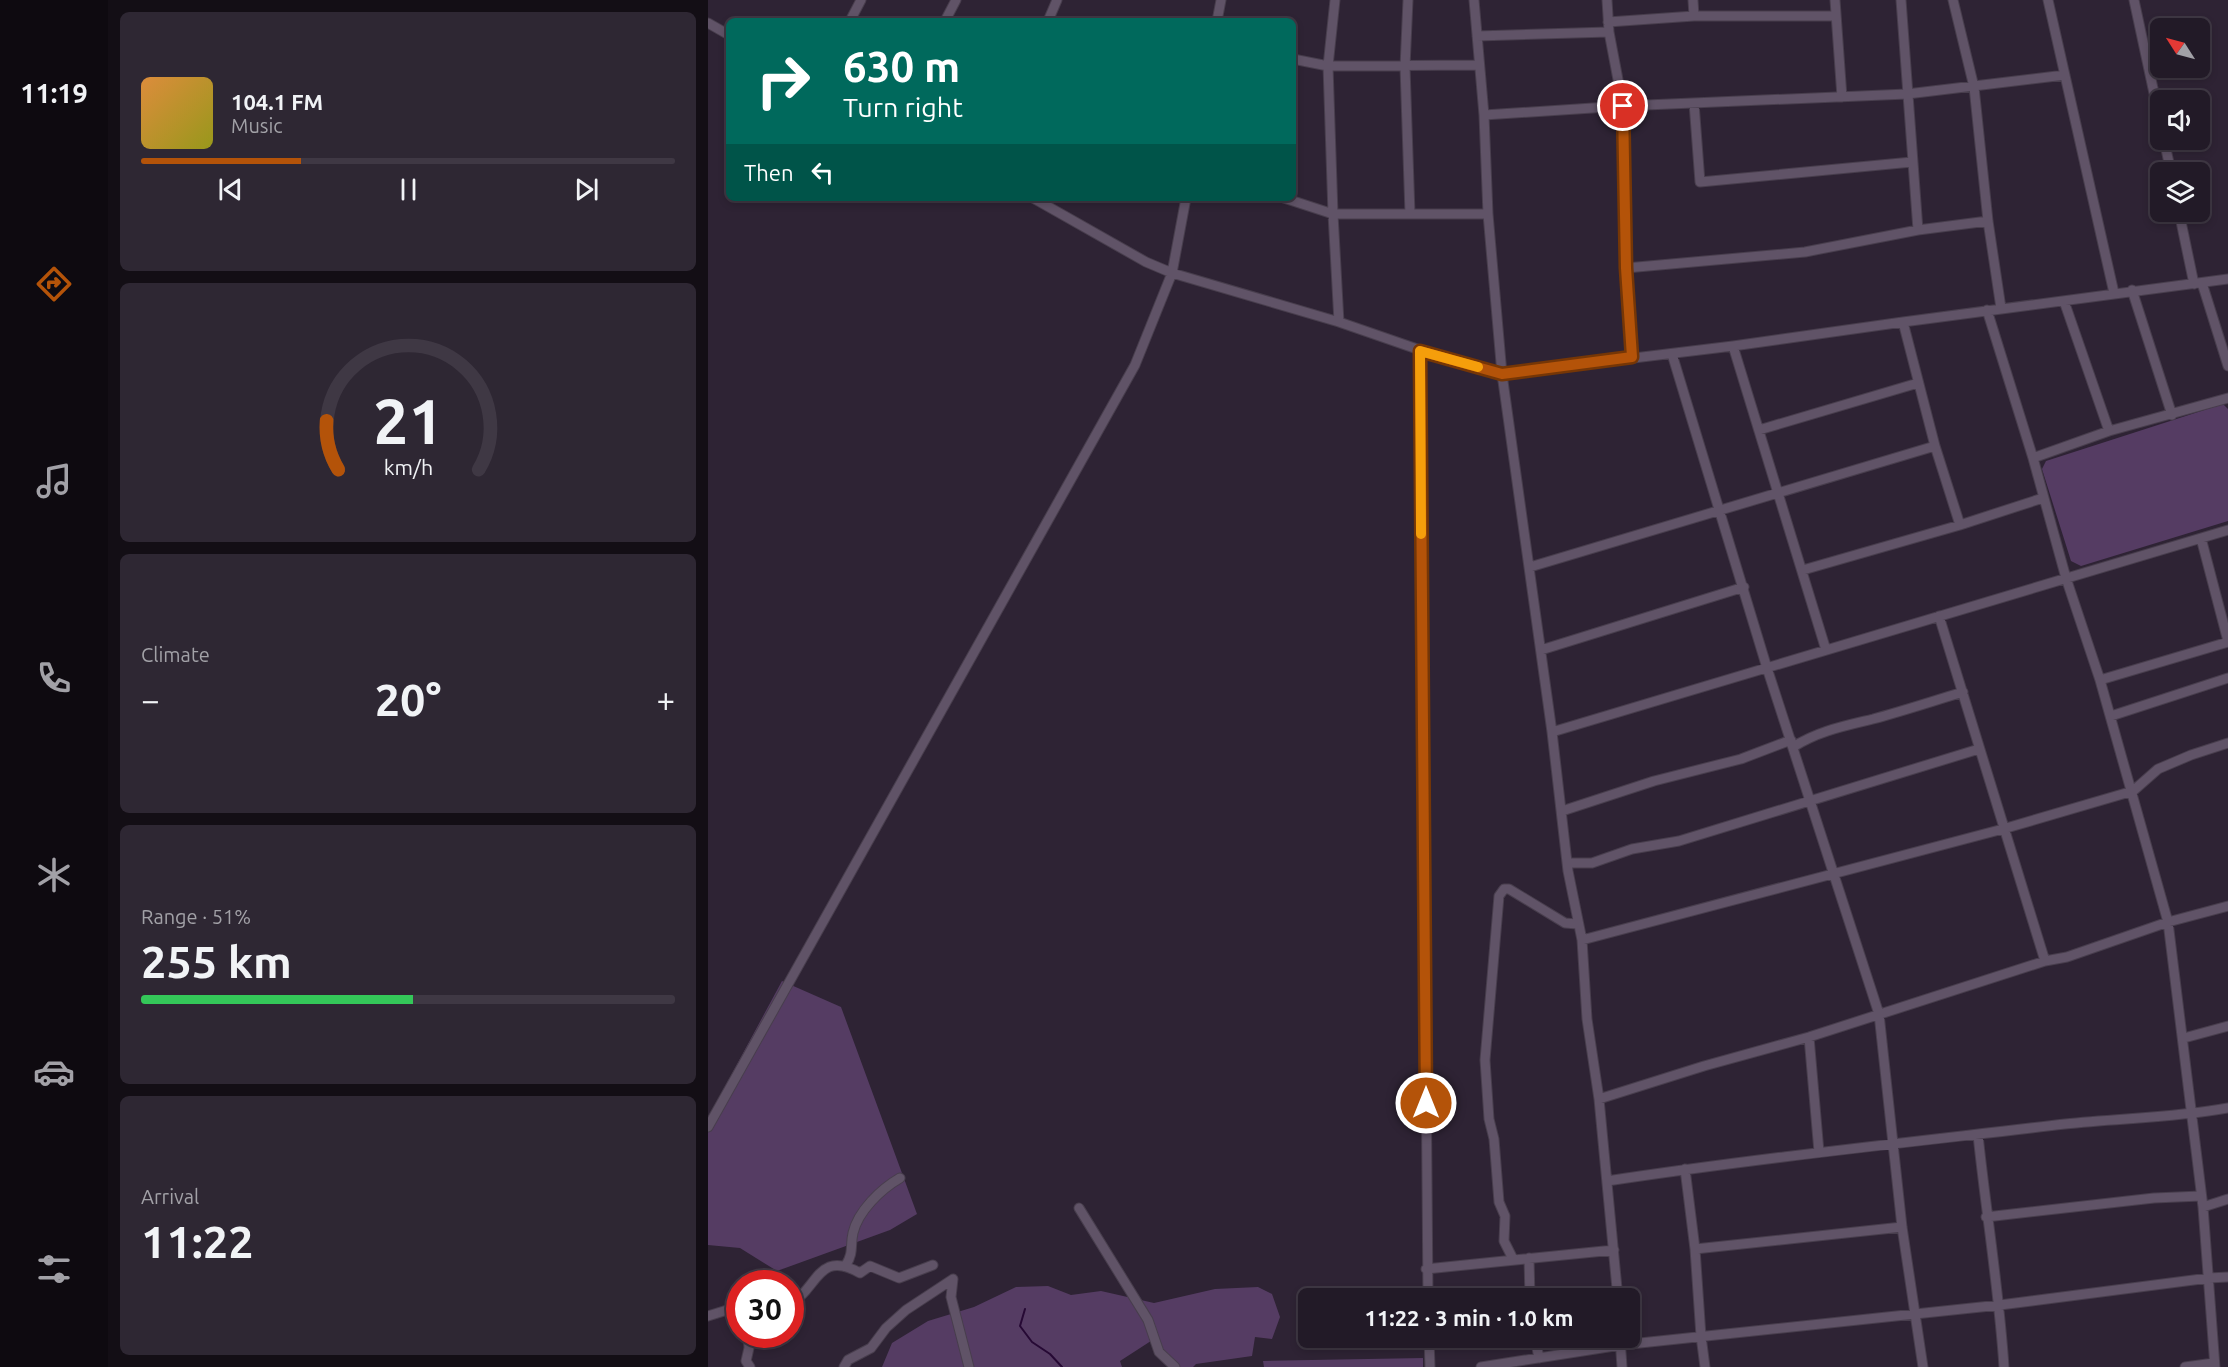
<!DOCTYPE html>
<meta charset="utf-8">
<style>
body{margin:0;font-family:Ubuntu,sans-serif;background:#2e2733;color:#f1f3f6;height:100vh;display:flex;flex-direction:column;font-size:22px;white-space:nowrap}
*{box-sizing:border-box;margin:0}
p{font-size:20px;color:#a2a1a7}
.icon{flex:none;width:33px;height:33px;fill:none;stroke:currentColor;stroke-width:2;stroke-linecap:round;stroke-linejoin:round}
.map{position:relative;flex:1;overflow:hidden}
.details{display:flex;flex-direction:column;gap:12px;padding:12px;background:#130e15;width:600px}
.details>*{flex:none}
.hud{position:absolute;left:18px;top:18px;width:570px;height:183px;border-radius:9px;box-shadow:0 3px 9px #0003,0 0 0 2px #3f3844;background:#00695c;color:#fff;overflow:hidden}
.needle{width:39px;rotate:306deg}
.buttons{position:absolute;left:1442px;top:18px;display:grid;gap:12px}
.buttons a{display:grid;place-items:center;width:60px;height:60px;border-radius:9px;background:#221a27;box-shadow:0 3px 9px #0003,0 0 0 2px #3f3844;font-size:30px}
.speed{position:absolute;left:18px;top:1270px;display:flex;gap:12px;font-size:30px;font-weight:700;text-align:center}
.speed>*{display:grid;place-content:center;width:78px;height:78px;border-radius:50%;background:#221a27;box-shadow:0 3px 9px #0003,0 0 0 2px #3f3844;line-height:1}
.speed .limit{border:9px solid #d22;background:#fff;color:#111}
.pin{position:absolute;display:grid;place-items:center;width:51px;height:51px;color:#fff;margin:-26px;border:3px solid #fff;border-radius:50%;box-shadow:0 2px 6px #0007}
.me{position:absolute;width:66px;margin:-33px;rotate:0deg;stroke-linejoin:round;filter:drop-shadow(0 0 4px #0008)}
.turn{display:flex;align-items:center;gap:21px;height:126px;padding:0 18px;font-size:27px}
.turn .icon{width:78px;height:78px;stroke-width:2.5}
.turn b{display:block;font-size:42px;line-height:51px}
.then{display:flex;align-items:center;height:57px;padding:0 18px;background:#0003;gap:12px;font-size:22px}
.big{font-size:45px;font-weight:700;line-height:1.1}
.details .tile{flex:1;display:flex;flex-direction:column;justify-content:center;gap:9px;min-width:0;padding:0 21px;border-radius:9px;background:#2e2733}
.details .dial{align-items:center;gap:0}
.dial svg{height:156px;overflow:visible;fill:none;stroke:#3f3844;stroke-width:7;stroke-linecap:round;text-anchor:middle}
.dial text{fill:#f1f3f6;stroke:none}
.song{display:flex;align-items:center;gap:18px}
.cover{width:72px;height:72px;border-radius:9px;background:linear-gradient(135deg,hsl(30 70% 55%),hsl(60 70% 35%))}
.played{height:6px;border-radius:3px;background:linear-gradient(90deg,#b45309 30%,#3f3844 30%)}
.keys{display:flex;justify-content:space-around;direction:ltr}
.heat{display:flex;justify-content:space-between;align-items:center;font-size:33px;direction:ltr}
.charge{height:9px;border-radius:4px;background:linear-gradient(90deg,#34c759 51%,#3f3844 0)}
.trip{position:absolute;left:590px;top:1288px;width:342px;height:60px;border-radius:9px;background:#221a27;box-shadow:0 3px 9px #0003,0 0 0 2px #3f3844;font-weight:700;line-height:60px;text-align:center}
main{display:flex;flex:1;min-height:0}
.tabs{display:flex;flex-direction:column;width:108px;justify-content:space-around;align-items:center;background:#0e0a10;color:#a2a1a7}
.tabs .icon{width:42px;height:42px}
.tabs .on{color:#b45309}
.tabs b{font-size:27px;color:#f1f3f6}
.map>svg:first-child{display:block}
.green{fill:#553c63}
.lines{fill:none;stroke-linecap:round;stroke-linejoin:round}
.stream{stroke:#260934;stroke-width:2}
.minor-casing{stroke:#483e4d;stroke-width:11}
.minor{stroke:#605367;stroke-width:9}
.route-casing{stroke:#753606;stroke-width:15}
.route{stroke:#b45309;stroke-width:10}
.slow{stroke:#f59e0b;stroke-width:10}
</style>
<main>
<nav class="tabs">
<b>11:19</b>
<svg class="icon on" aria-label="directions" viewBox="0 0 24 24"><path d="M12 3l9 9-9 9-9-9zM9 14v-3h6M13 9l2 2-2 2"/></svg>
<svg class="icon" aria-label="music" viewBox="0 0 24 24"><path d="M9 18V5l10-2v13"/><circle cx="6" cy="18" r="3"/><circle cx="16" cy="16" r="3"/></svg>
<svg class="icon" aria-label="phone" viewBox="0 0 24 24"><path d="M5 4h4l2 5-3 2q2 4 5 5l2-3 5 2v4C11 20 4 13 5 4z"/></svg>
<svg class="icon" aria-label="climate" viewBox="0 0 24 24"><path d="M12 3v18M4 7l16 10M4 17L20 7"/></svg>
<svg class="icon" aria-label="car" viewBox="0 0 24 24"><path d="M5 17H2v-5l4-1 3-4h7l3 4 3 1v5h-3M9 17h6M6 11h13"/><circle cx="7" cy="17" r="2"/><circle cx="17" cy="17" r="2"/></svg>
<svg class="icon" aria-label="filters" viewBox="0 0 24 24"><path d="M4 7h16M4 17h16"/><circle cx="9" cy="7" r="2"/><circle cx="15" cy="17" r="2"/></svg>
</nav>
<section class="details">
<div class="tile">
<div class="song"><i class="cover"></i><div><b>104.1 FM</b><p>Music</p></div></div>
<div class="played"></div>
<div class="keys"><svg class="icon" aria-label="previous" viewBox="0 0 24 24"><path d="M18 5L8 12l10 7zM5 5v14"/></svg><svg class="icon" aria-label="pause" viewBox="0 0 24 24"><path d="M8 5v14M16 5v14"/></svg><svg class="icon" aria-label="next" viewBox="0 0 24 24"><path d="M6 5l10 7-10 7zM19 5v14"/></svg></div>
</div>
<div class="tile dial"><svg viewBox="0 0 100 80">
<path d="M14 69A42 42 0 1 1 86 69"/>
<path d="M14 69A42 42 0 0 1 8 44" stroke="#b45309"/>
<text x="50" y="56" font-size="32" font-weight="700">21</text>
<text x="50" y="72" font-size="11">km/h</text>
</svg></div>
<div class="tile"><p>Climate</p>
<div class="heat"><a>−</a><b class="big">20°</b><a>+</a></div>
</div>
<div class="tile"><p>Range · 51%</p><b class="big">255 km</b><div class="charge"></div></div>
<div class="tile"><p>Arrival</p><b class="big">11:22</b></div>
</section>
<div class="map">
<svg width="1520" height="1367" viewBox="0 0 1520 1367">
<rect width="100%" height="100%" fill="#2e2334"/>
<!-- green -->
<path class="green" d="M1515 404 1520 409V521L1373 566 1363 561 1334 469 1338 461Z
M74 981 133 1007 209 1214 182 1230 69 1271 32 1248 0 1245V1118Z
M340 1286 363 1295 393 1291 446 1303 507 1289 550 1287 564 1294 572 1317 564 1339 547 1337 544 1356 488 1364 485 1367H462L446 1339 412 1361 414 1367H174L184 1343 220 1321 266 1307 308 1287Z
M715 1358V1367H556L555 1361Z"/>
<g class="lines">
<!-- stream -->
<path class="stream" d="M317 1309 312 1326 324 1342 342 1354 354 1367"/>
<!-- minor casing -->
<g class="minor-casing">
<path id="minor" d="M627 0 620 66 625 214 631 322
M700 0 697 67 702 214
M766 0 776 115 780 214 794 374 844 732 860 871 874 940 879 1019 891 1099 910 1299
M899 0 901 32 915 106 918 268 924 357
M985 0 986 16
M1127 0 1134 97
M1193 0 1210 230
M1245 0 1266 87 1280 221 1293 308
M1340 0 1406 293
M1426 0 1452 121
M142 21 153 0
M237 21 248 0
M340 21 349 0
M509 21 513 0
M900 22 986 16H1128
M0 23 21 35
M769 36 901 32
M585 59 620 66 770 65
M986 103 992 182 1204 162
M776 115 915 106 1199 94 1357 75
M1456 140 1463 172
M325 198 438 262 464 273 631 322 712 350 794 374 1025 346 1195 322 1520 279
M576 198 625 214H780
M1471 212 1486 284
M918 268 1097 252 1210 230 1280 221
M1494 283 1520 366
M1424 290 1464 415
M1356 301 1401 431
M1279 310 1325 458 1358 578 1392 680 1460 922 1495 1207 1507 1367
M1195 322 1227 446 1252 525
M1025 346 1118 650
M712 350 720 1299
M964 354 1059 668 1171 1014 1194 1227 1215 1367
M1051 430 1210 383
M1325 458 1401 431 1520 398
M1493 538 1520 641
M822 567 1227 446
M1095 570 1252 525 1335 498
M1231 616 1337 961
M833 650 1036 587
M1392 680 1520 642
M1403 716 1520 678
M844 732 1520 530
M1085 747C1110 731 1136 726 1165 719 1195 711 1225 701 1255 692
M854 811 946 781 1033 759 1083 740
M859 863H884L924 849 971 841 1271 749
M874 940 1295 829 1425 791 1450 769 1483 755 1520 743
M1101 1037 1111 1152
M1476 1038 1520 1026
M891 1099 996 1066 1101 1037 1337 961 1359 957 1460 922 1520 906
M0 1127 427 365 464 273 478 198
M1270 1135C1278 1212 1291 1289 1296 1367
M977 1169 987 1249 993 1336 997 1367
M899 1181C1051 1158 1204 1142 1357 1124 1411 1118 1466 1118 1520 1108
M1495 1207 1520 1199
M371 1208 440 1320 451 1352 467 1367
M1278 1217 1446 1198 1493 1196
M987 1249 1194 1227
M821 1258 822 1299
M805 1259 796 1241 797 1216 791 1202 786 1139 781 1119 777 1060 791 896 796 889H801L857 923 869 924
M138 1265C146 1252 142 1246 145 1233 150 1211 173 1189 192 1178
M718 1269 906 1250
M245 1279 243 1297 261 1367
M82 1305C110 1288 110 1249 152 1273L162 1266 191 1278 225 1265
M0 1316 32 1306
M40 1335 41 1348 38 1361 42 1367
M721 1338 722 1367
M827 1338 831 1358
M912 1338 914 1367
M136 1367 140 1360 163 1348 178 1328 198 1310 245 1279
M773 1367 913 1345 1292 1305 1501 1278 1520 1277
M1477 1367 1506 1363"/>
</g>
<!-- minor -->
<use href="#minor" class="minor"/>
</g>
<g class="lines">
<!-- route casing -->
<g class="route-casing">
<path id="route" d="M718 1103 712 351 794 374 924 357 918 268 915 106"/>
</g>
<!-- route -->
<use href="#route" class="route"/>
<!-- slow -->
<path class="slow" d="M713 534 712 351 770 367"/>
</g>
</svg>
<div class="buttons">
<a><svg class="needle" viewBox="-14 -14 28 28"><path d="M0-13l5 13h-10z" fill="#e53935"/><path d="M0 13l5-13h-10z" fill="#a2a1a7"/></svg></a>
<a><svg class="icon" aria-label="sound" viewBox="0 0 24 24"><path d="M4 9h4l5-4v14l-5-4H4zM17 9q2 3 0 6"/></svg></a>
<a><svg class="icon" aria-label="layers" viewBox="0 0 24 24"><path d="M12 4l9 5-9 5-9-5zM3 14l9 5 9-5"/></svg></a>
</div>
<div class="speed"><div class="limit">30</div></div>
<div class="pin" style="left:915px;top:106px;background:#d93025"><svg class="icon" aria-label="arrive" viewBox="0 0 24 24"><path d="M6 21V4h12l-3 4 3 4H6"/></svg></div>
<svg class="me" style="left:718px;top:1103px" viewBox="-20 -20 40 40"><circle r="17" fill="#b45309" stroke="#fff" stroke-width="3"/><path d="M0-11L8 9 0 5-8 9z" fill="#fff"/></svg>
<div class="trip">11:22 · 3 min · 1.0 km</div>
<div class="hud">
<div class="turn"><svg class="icon" aria-label="right" viewBox="0 0 24 24"><path d="M7 20v-9h11M14 6l5 5-5 5"/></svg><div><b>630 m</b>Turn right</div></div>
<div class="then">Then<svg class="icon" aria-label="left" viewBox="0 0 24 24"><path d="M17 20v-9H6M10 6l-5 5 5 5"/></svg></div>
</div>
</div>
</main>
